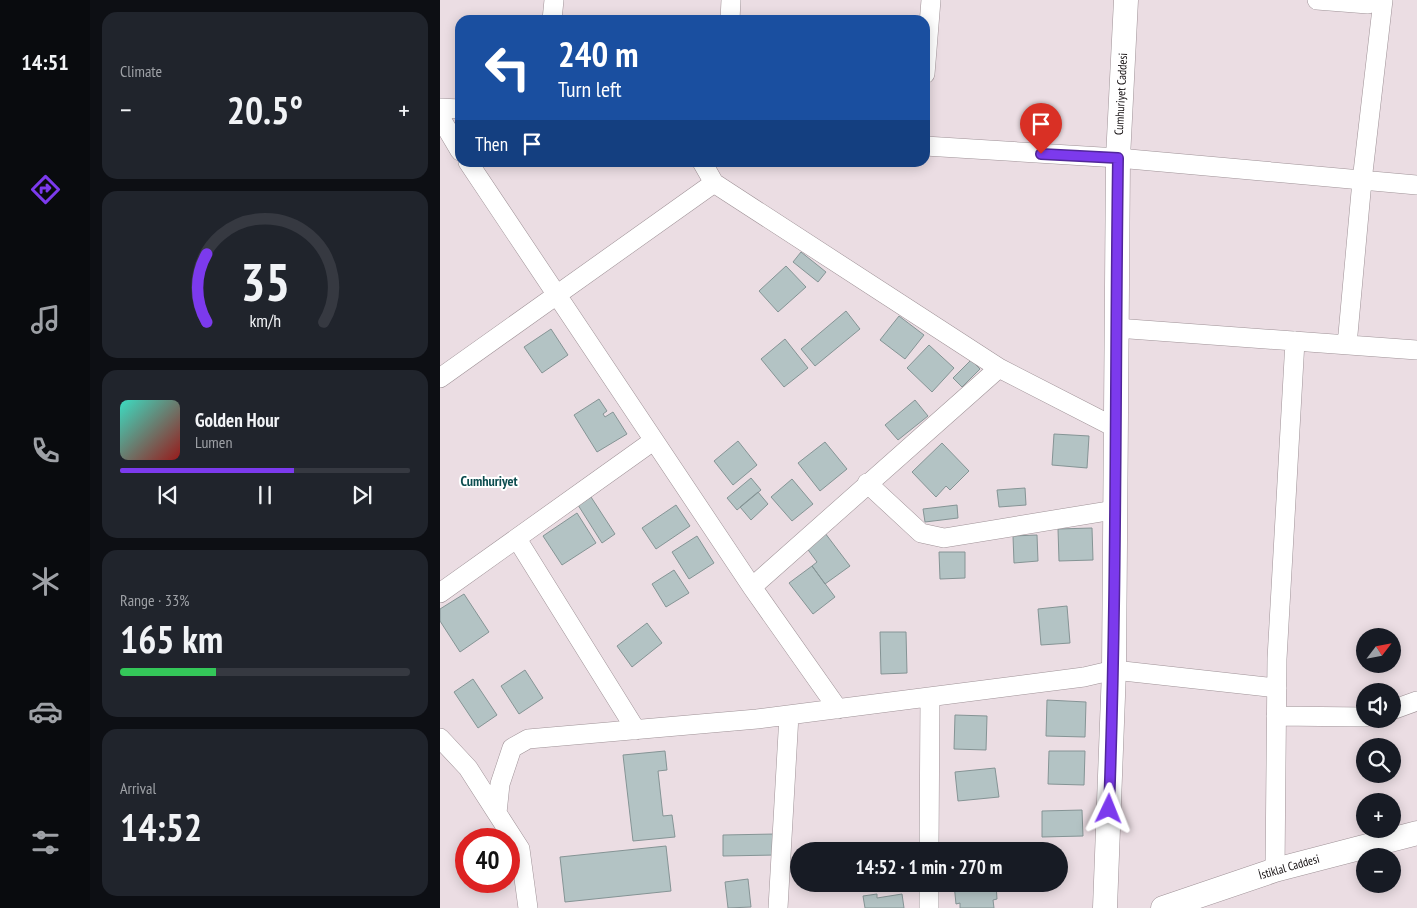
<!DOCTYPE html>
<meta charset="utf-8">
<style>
body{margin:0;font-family:"PT Sans Narrow",sans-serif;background:#20242c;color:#f1f3f6;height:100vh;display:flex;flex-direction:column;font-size:19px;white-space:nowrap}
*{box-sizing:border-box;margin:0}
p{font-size:16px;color:#9ea1a6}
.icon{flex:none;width:28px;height:28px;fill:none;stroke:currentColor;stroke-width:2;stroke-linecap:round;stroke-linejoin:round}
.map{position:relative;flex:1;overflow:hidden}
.drawer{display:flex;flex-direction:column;gap:12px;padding:12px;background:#0d0f14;width:350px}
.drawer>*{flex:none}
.guide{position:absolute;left:15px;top:15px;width:475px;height:152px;border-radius:15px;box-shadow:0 2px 12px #0003;background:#1a4fa0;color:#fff;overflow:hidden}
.needle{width:32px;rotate:58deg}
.tools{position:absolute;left:916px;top:628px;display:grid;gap:10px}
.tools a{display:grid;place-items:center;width:45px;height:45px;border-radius:50%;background:#171b24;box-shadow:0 2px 12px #0003;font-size:25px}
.speed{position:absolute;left:15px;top:828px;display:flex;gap:10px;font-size:25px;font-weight:700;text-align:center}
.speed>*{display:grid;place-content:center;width:65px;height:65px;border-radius:50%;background:#171b24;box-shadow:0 2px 12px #0003;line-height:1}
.speed .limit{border:8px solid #d22;background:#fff;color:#111}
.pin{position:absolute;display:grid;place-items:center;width:42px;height:42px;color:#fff;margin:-51px -21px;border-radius:50% 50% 50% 0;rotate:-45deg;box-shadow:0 0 5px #0007}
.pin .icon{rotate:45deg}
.me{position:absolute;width:55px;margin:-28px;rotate:2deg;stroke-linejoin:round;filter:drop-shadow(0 0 4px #0008)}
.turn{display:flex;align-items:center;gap:18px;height:105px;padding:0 20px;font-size:22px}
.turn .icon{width:65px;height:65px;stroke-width:2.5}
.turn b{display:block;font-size:35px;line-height:42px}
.then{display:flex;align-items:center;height:48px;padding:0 20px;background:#0003;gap:10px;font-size:19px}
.big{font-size:38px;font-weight:700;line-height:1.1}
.drawer .tile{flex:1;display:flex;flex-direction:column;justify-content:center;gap:8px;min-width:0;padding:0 18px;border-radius:15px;background:#20242c}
.drawer .dial{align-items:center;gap:0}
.dial svg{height:130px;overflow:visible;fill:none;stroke:#363941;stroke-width:7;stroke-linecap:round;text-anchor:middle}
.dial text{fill:#f1f3f6;stroke:none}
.song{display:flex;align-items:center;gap:15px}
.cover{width:60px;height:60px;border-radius:8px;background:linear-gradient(135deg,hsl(170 70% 55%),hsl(0 70% 35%))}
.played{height:5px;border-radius:2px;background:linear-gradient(90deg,#7c3aed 60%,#363941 60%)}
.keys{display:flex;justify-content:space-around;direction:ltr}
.heat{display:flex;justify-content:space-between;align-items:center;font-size:28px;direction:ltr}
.charge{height:8px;border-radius:4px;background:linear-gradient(90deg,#34c759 33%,#363941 0)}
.trip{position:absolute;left:350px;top:842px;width:278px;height:50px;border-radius:25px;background:#171b24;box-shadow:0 2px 12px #0003;font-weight:700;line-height:50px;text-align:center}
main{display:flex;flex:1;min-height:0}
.menu{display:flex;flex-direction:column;width:90px;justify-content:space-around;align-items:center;background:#090b0e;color:#9ea1a6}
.menu .icon{width:35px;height:35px}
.menu .current{color:#7c3aed}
.menu b{font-size:22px;color:#f1f3f6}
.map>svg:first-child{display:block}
.building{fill:#b3c3c4;stroke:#859495}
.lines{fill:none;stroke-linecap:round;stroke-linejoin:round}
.minor-casing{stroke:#9f9297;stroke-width:20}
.tertiary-casing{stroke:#9f9297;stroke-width:25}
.minor{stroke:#fff;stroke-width:19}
.tertiary{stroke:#fff;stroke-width:24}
.route-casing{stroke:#51269a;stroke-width:12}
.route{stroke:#7c3aed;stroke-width:9}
.labels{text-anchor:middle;stroke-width:4;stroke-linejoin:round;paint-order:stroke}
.street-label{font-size:12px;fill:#100b0d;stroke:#fff}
.neighbourhood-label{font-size:14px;font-weight:bold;fill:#0c4c4f;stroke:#fff}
</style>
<main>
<nav class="menu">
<b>14:51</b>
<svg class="icon current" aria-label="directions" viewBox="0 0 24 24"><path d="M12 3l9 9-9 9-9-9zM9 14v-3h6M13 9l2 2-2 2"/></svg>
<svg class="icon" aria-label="music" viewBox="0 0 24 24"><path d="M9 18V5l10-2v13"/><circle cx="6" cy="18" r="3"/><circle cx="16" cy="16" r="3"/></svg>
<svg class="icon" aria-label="phone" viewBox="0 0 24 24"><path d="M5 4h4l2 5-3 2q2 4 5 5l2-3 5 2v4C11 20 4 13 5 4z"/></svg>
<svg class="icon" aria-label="climate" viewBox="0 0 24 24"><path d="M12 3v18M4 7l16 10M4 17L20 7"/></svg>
<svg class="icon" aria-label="car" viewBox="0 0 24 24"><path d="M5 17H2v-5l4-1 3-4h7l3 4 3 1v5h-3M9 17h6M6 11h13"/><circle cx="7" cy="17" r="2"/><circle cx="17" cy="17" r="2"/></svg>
<svg class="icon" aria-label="filters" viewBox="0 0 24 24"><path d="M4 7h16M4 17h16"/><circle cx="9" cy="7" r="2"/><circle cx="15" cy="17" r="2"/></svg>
</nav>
<section class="drawer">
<div class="tile"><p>Climate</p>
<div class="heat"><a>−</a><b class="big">20.5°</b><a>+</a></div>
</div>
<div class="tile dial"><svg viewBox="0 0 100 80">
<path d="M14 69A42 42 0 1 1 86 69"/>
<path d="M14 69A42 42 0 0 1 14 27" stroke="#7c3aed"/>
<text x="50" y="56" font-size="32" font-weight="700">35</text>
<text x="50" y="72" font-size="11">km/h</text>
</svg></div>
<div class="tile">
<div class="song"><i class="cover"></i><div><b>Golden Hour</b><p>Lumen</p></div></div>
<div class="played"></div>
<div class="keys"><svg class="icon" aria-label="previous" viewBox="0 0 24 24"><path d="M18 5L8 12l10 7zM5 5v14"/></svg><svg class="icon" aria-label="pause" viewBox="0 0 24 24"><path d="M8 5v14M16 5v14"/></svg><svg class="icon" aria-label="next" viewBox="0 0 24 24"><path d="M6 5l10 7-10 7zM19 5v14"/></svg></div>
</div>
<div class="tile"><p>Range · 33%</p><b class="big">165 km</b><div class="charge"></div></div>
<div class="tile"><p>Arrival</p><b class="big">14:52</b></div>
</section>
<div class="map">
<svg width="977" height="908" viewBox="0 0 977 908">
<rect width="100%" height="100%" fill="#ebdde3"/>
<!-- building -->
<path class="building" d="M361 252 386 272 378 282 353 262Z
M346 266 366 287 338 312 319 291Z
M406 311 420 329 375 366 361 349Z
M459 316 484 335 465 359 440 340Z
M111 329 128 355 102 373 84 347Z
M345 339 368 368 344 387 321 359Z
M489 345 514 368 492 392 467 368Z
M531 360 540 369 522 387 513 378Z
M159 399 167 411 163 414 165 417 173 412 187 434 157 452 134 415Z
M475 400 488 416 458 440 445 425Z
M614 434 649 436 647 468 612 465Z
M298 441 317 465 293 485 274 461Z
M385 442 407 469 380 491 358 463Z
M502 443 529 471 510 490 506 486 496 497 472 472Z
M311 478 321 490 297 510 287 498Z
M352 479 373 504 352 521 331 497Z
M585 488 586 505 559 507 557 490Z
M318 492 328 504 311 520 300 507Z
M151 497 175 534 162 543 138 505Z
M236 505 250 526 216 549 202 528Z
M517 505 518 518 485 522 483 509Z
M137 513 156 543 122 565 103 536Z
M652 528 653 560 619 561 618 529Z
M385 533 410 566 385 584 372 566 377 562 366 547Z
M597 535 598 561 574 563 573 536Z
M257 536 274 563 249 579 232 552Z
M499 552H525V578L500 579Z
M372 566 395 597 373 614 349 583Z
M234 570 249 593 226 607 212 584Z
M24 594 49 632 20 652 0 621V609Z
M627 606 630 643 601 645 598 609Z
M207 623 222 643 192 667 177 646Z
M440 632H466L467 673 441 674Z
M85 670 103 698 79 714 61 686Z
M33 679 57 715 38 728 14 692Z
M607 700 646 702 645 737 606 736Z
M515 715 547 716 546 750 514 749Z
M225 751 227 770 218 771 223 816 232 815 235 837 193 841 183 755Z
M609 751H645L644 785 608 784Z
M555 768 559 797 518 801 515 772Z
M642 810 643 836 602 837V811Z
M335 834 336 855 283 856V835Z
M226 846 231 891 125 902 120 857Z
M308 879 311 907 288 908 285 882Z
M514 884H556L557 899 553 900 554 908H520V903L516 904Z
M437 894V898L462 894 464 908H425L423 896Z"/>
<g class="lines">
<!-- minor casing -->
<g class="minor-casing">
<path id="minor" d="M877 0 928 4 938 0
M112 20 114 0
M290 20 291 0
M485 74 491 0
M0 108 20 109
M0 117 20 151
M485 146 678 158 977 185
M28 162 312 587 398 709
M262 162 274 183 559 368 674 427
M676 328 977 350
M907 345 922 181 943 0
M0 378 274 183
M427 483 481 533 504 538 674 510
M77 539 196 730
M312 587 559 368
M0 593 213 441
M952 710 977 701
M836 716 925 717
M0 738 28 768 80 849 88 908
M57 813 60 784 72 748 88 739 317 719 644 677 674 670 837 688
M489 851 490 697
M835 870 837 659 855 341
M489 884V908
M338 908 349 715"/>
</g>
<!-- tertiary casing -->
<g class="tertiary-casing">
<path id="tertiary" d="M665 908 674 670 678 158 686 0
M723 908 835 870 977 833"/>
</g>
<!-- minor -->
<use href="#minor" class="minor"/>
<!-- tertiary -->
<use href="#tertiary" class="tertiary"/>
</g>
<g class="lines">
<!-- route casing -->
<g class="route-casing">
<path id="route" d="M601 154 678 158C675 375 677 592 669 809"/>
</g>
<!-- route -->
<use href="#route" class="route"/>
</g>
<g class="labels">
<!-- street labels -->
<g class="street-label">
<text transform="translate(681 94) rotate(-87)" y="4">Cumhuriyet Caddesi</text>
<text transform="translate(849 867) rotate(-16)" y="4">İstiklal Caddesi</text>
</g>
<!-- neighbourhood labels -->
<g class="neighbourhood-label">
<text x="49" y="486">Cumhuriyet</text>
</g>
</g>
</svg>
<div class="tools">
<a><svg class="needle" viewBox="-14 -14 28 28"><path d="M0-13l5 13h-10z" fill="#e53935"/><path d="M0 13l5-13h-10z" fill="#9ea1a6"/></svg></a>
<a><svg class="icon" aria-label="sound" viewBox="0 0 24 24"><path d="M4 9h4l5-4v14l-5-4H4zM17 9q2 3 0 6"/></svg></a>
<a><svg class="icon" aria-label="search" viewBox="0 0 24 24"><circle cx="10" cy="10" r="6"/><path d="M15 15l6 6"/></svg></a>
<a>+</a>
<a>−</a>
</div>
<div class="speed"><div class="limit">40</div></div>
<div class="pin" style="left:601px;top:154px;background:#d93025"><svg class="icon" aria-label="arrive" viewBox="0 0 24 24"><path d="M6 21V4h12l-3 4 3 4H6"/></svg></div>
<svg class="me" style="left:669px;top:809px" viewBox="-20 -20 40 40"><path d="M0-17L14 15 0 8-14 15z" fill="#7c3aed" stroke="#fff" stroke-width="4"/></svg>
<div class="trip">14:52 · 1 min · 270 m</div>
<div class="guide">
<div class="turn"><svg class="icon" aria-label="left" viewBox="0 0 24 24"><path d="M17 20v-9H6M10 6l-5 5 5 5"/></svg><div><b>240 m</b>Turn left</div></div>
<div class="then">Then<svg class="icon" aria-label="arrive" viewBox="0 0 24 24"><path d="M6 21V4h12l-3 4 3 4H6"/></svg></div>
</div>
</div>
</main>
